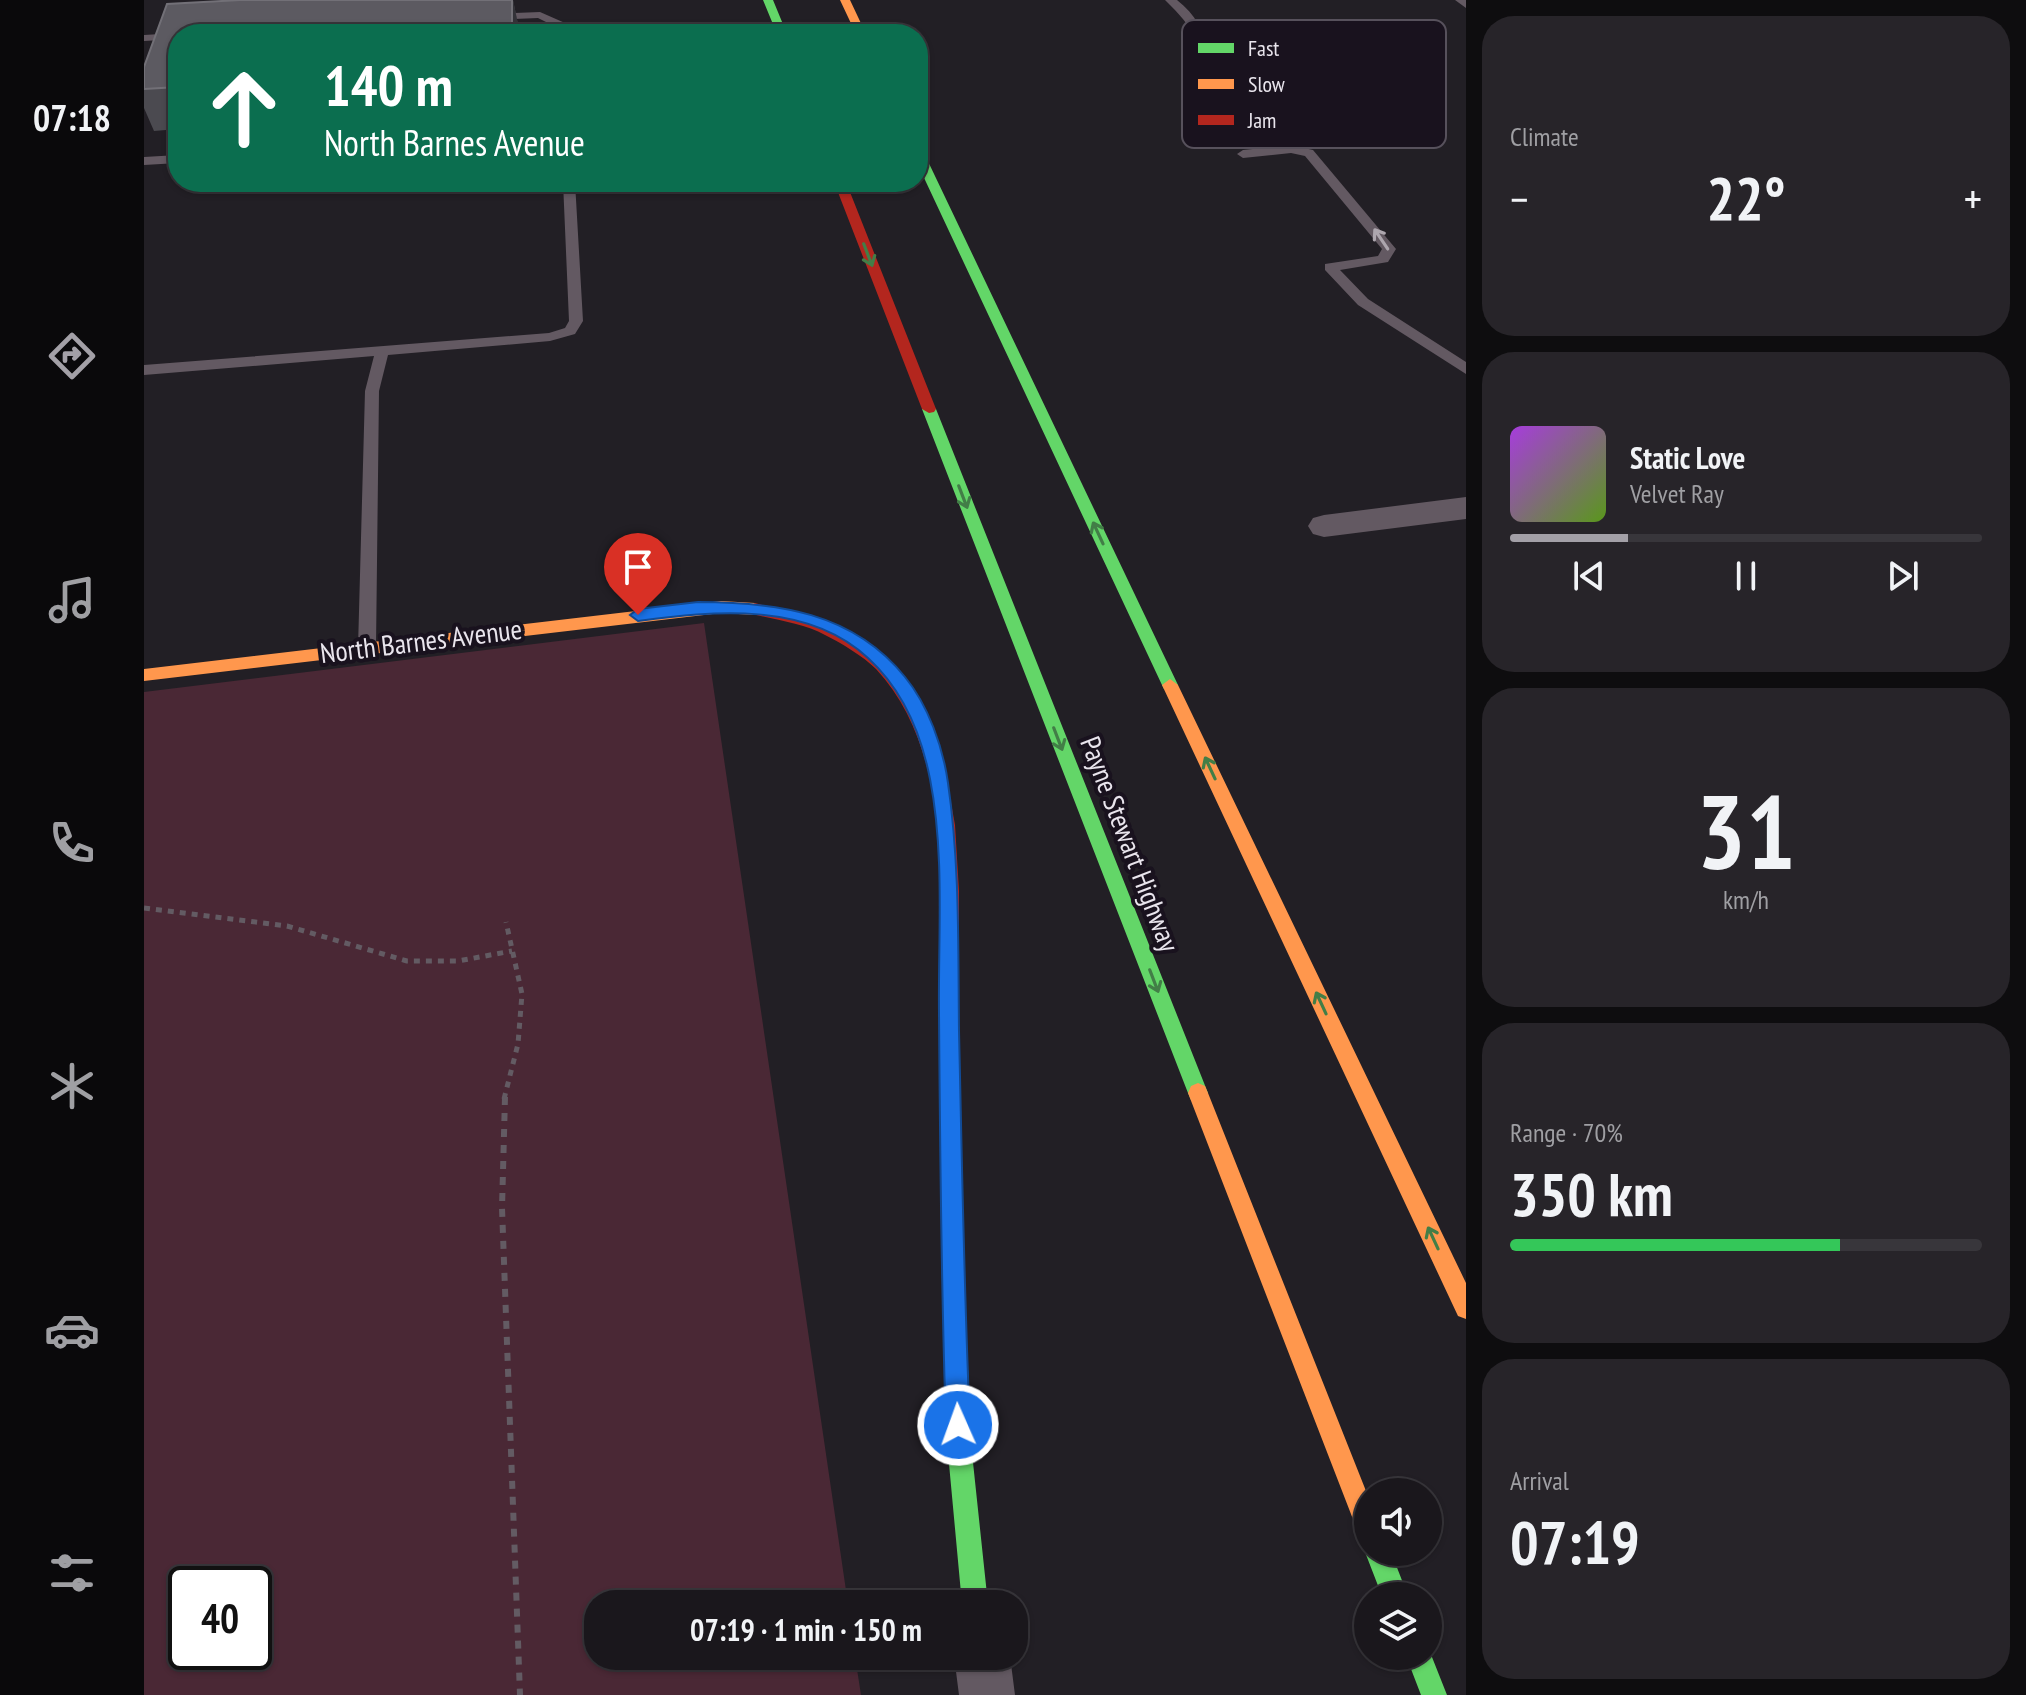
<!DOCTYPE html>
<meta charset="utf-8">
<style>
body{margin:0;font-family:"PT Sans Narrow",sans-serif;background:#272429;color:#f1f3f6;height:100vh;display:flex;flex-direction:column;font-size:30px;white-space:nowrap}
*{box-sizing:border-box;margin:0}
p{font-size:26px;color:#9f9fa3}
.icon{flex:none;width:44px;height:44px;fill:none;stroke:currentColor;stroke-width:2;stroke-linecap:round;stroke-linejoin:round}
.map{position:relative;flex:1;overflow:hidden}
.drawer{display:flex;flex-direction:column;gap:16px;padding:16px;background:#0e0d0f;width:560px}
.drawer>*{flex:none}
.guide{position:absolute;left:24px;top:24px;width:760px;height:168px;border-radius:32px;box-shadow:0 2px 6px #0004,0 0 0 2px #38363b;background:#0b6e4f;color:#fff;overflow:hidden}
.tools{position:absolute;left:1210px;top:1478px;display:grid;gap:16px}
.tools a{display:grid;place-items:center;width:88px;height:88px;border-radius:50%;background:#1a171c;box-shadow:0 2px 6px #0004,0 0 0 2px #38363b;font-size:40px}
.speed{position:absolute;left:24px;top:1566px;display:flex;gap:16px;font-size:40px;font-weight:700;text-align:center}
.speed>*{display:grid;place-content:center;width:104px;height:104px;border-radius:50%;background:#1a171c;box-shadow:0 2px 6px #0004,0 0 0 2px #38363b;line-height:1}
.speed .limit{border:4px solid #111;border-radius:12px;background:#fff;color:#111}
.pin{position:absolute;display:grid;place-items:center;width:68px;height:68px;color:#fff;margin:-82px -34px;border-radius:50% 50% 50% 0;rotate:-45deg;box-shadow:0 0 8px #0007}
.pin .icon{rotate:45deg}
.me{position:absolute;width:88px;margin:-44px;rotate:358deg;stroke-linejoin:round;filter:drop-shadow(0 0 6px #0008)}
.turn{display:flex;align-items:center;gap:28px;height:168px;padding:0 24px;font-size:36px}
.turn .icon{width:104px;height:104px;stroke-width:2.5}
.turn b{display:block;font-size:56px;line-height:68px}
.big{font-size:60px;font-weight:800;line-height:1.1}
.drawer .widget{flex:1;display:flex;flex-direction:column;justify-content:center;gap:12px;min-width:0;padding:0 28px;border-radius:32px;background:#272429}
.drawer .dial{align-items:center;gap:0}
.dial b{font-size:104px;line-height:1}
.song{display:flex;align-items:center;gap:24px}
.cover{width:96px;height:96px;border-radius:12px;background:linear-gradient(135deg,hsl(280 70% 55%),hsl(90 70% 35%))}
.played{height:8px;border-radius:4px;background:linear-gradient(90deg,#a3a0a7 25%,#38363b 25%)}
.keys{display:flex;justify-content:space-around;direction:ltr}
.heat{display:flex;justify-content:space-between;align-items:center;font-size:44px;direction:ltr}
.charge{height:12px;border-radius:6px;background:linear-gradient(90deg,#34c759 70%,#38363b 0)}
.trip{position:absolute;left:440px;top:1590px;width:444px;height:80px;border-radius:32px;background:#1a171c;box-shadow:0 2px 6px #0004,0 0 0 2px #38363b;font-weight:800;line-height:80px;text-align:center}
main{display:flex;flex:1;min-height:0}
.tabs{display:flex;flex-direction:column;width:144px;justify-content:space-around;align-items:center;background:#0a090b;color:#9f9fa3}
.tabs .icon{width:56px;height:56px}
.tabs .selected{color:#a3a0a7}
.tabs b{font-size:36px;color:#f1f3f6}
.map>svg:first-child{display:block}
.green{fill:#4a2835;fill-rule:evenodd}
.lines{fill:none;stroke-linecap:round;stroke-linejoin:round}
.path-far1{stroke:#635b63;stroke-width:5;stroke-dasharray:6 6;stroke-linecap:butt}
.path{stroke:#635b63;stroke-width:6;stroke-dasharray:8 8;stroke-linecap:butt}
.lane{fill:#635962;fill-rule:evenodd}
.street{fill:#635962;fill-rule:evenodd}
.fast{fill:#63d668;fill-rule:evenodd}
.slow{fill:#ff974d;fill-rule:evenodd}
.jam{fill:#b3261e;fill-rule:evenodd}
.wall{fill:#4b4a50}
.shaded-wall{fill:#333238}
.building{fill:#5c5a61;stroke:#727077;stroke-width:2}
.oneway{stroke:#ada6ae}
.oneway2{stroke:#427e47}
.route{fill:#1a73e8;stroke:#114b97;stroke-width:2}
.labels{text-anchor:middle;stroke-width:8;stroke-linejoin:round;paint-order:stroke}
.street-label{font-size:28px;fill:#e9e5ed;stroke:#19121e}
.key{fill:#19121e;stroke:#57515c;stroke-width:2}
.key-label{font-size:22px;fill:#e9e5ed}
</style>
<main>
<nav class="tabs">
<b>07:18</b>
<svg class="icon selected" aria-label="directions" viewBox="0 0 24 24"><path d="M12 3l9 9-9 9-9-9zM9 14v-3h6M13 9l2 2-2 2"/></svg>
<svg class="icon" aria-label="music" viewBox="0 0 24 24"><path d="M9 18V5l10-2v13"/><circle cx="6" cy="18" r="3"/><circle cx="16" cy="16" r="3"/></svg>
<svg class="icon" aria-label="phone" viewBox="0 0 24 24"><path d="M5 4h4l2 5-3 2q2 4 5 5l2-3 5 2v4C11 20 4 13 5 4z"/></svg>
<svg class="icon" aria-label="climate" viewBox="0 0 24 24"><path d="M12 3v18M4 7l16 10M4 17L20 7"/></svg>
<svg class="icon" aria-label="car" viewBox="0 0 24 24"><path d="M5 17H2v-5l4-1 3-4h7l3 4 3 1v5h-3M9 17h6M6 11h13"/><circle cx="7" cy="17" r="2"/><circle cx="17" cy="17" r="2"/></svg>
<svg class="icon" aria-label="filters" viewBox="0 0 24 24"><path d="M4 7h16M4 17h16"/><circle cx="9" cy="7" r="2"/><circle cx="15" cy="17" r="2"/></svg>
</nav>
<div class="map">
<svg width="1322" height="1695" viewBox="0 0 1322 1695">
<rect width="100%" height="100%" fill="#221f25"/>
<!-- green -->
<path class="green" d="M560 623 704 1604H454V1656H711L717 1695H0V692ZM42 1584H110V1652H42Z"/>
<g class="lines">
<!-- path-far1 -->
<path class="path-far1" d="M0 908 143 926 263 961H314L368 951
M360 1099 374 1044 378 994 362 922"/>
<!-- path -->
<path class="path" d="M361 1097 358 1208 376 1695"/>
<!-- lane -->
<path class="lane" d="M1021 0H1033C1064 24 1067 54 1051 88L1041 86C1056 38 1055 34 1021 0Z
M1311 0H1322V8Z
M396 12 421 23 424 34H414L412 27 394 18 345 20 340 17 345 14Z
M34 34V39L0 41V35L34 33 38 34Z
M1147 145 1169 150 1252 249 1244 262 1196 270 1224 299 1322 362V374L1214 305 1181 270V264L1234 256 1238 249 1161 156 1147 153 1099 158 1093 154 1099 150Z
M34 155V163L0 165V157Z
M419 182H431L439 321 431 334 406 341 244 355 235 391 232 648 229 653H217L214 648 221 391 230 356 0 375V365L405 333 421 328 425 321Z"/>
<!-- street -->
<path class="street" d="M1322 497V519L1180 537 1169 534 1164 526 1169 518 1180 515Z
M810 1656H866L871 1695H815Z"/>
<!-- fast -->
<path class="fast" d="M619 0H629L643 34H633Z
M774 150 780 153 1034 685 1032 689H1020L1018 685 774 165Z
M785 405 792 409 1064 1093 1061 1100 1054 1103 1047 1100 1044 1093 778 409Z
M805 1015 812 1017 815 1024 820 1285 828 1453 844 1604H818L804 1453 798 1285 795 1024 798 1017Z
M1224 1546V1552H1247L1264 1596H1238L1221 1552Z
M1284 1647 1303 1695H1277L1262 1656H1284Z"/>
<!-- slow -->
<path class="slow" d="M696 0H706L722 34H712Z
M577 601 611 603 619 609 611 615 577 613 0 681V669Z
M1026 679 1034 685 1322 1283V1319L1314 1316 1018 685Z
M1054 1083 1061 1086 1064 1093 1224 1496V1539L1215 1536 1212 1527 1044 1093 1047 1086Z"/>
<!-- jam -->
<path class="jam" d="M690 182H702L792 409 790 412 785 413 778 409Z
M611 603 689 624 742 658 779 708 800 764 811 825 815 891V1024L812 1031 805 1033 798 1031 795 1024C796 912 814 757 732 669 719 656 697 643 681 635 660 623 629 620 605 613L603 609Z"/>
</g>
<!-- wall -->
<path class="wall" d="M96 0H369L376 34H34V129L10 131 0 108V67L23 4Z"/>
<!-- shaded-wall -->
<path class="shaded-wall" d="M368 0H369L376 34H368Z"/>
<!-- building -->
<path class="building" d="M96 0H368V34H34V87L0 89V67L23 4Z"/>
<!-- one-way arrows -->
<defs><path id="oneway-shaft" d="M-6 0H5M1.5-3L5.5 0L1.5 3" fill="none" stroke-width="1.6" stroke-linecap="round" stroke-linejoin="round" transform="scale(2)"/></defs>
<use class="oneway" href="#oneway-shaft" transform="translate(1237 239) rotate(-124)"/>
<g class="oneway2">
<use href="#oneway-shaft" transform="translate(724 255) rotate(69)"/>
<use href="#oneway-shaft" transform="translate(819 497) rotate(69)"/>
<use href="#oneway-shaft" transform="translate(954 533) rotate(-115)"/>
<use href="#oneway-shaft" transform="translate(914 739) rotate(69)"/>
<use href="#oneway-shaft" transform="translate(1066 768) rotate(-115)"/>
<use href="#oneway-shaft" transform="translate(1010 981) rotate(69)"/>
<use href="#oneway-shaft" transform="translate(1177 1003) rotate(-115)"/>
<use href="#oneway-shaft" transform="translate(1289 1238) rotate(-115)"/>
</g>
<!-- route -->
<path class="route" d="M554 602C632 602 709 612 761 677 784 705 799 747 804 783 816 865 814 949 815 1031 818 1162 820 1294 826 1425L823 1433 814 1437 806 1433 802 1425C797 1288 796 1151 795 1014 794 937 801 855 786 779 777 733 759 690 724 658 663 601 569 611 494 621L486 615 494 609Z"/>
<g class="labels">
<!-- street labels -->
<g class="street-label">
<text transform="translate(277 641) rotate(-7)" y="10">North Barnes Avenue</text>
<text transform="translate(986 844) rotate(69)" y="10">Payne Stewart Highway</text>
</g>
</g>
<!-- legend -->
<rect x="1038" y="20" width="264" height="128" rx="12" class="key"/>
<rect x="1054" y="43" width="36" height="10" fill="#63d668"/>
<rect x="1054" y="79" width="36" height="10" fill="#ff974d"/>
<rect x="1054" y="115" width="36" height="10" fill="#b3261e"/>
<g class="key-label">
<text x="1104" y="56">Fast</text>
<text x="1104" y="92">Slow</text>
<text x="1104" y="128">Jam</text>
</g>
</svg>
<div class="tools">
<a><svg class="icon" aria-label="sound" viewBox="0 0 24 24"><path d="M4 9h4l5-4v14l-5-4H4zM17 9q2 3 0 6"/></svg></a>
<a><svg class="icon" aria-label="layers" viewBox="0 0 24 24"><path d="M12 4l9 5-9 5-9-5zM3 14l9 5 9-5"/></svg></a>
</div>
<div class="speed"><div class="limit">40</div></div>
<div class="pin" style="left:494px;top:615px;background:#d93025"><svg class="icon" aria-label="arrive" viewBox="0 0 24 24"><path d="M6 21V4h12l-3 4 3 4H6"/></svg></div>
<svg class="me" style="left:814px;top:1425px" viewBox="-20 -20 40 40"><circle r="17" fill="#1a73e8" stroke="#fff" stroke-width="3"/><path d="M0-11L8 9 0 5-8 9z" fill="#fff"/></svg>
<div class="trip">07:19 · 1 min · 150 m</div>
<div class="guide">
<div class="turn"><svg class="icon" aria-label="ahead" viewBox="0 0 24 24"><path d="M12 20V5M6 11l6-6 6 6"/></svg><div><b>140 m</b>North Barnes Avenue</div></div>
</div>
</div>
<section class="drawer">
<div class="widget"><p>Climate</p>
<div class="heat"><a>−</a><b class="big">22°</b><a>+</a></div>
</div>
<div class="widget">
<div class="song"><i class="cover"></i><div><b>Static Love</b><p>Velvet Ray</p></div></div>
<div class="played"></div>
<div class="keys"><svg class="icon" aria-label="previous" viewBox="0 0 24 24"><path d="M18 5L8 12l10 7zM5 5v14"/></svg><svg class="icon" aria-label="pause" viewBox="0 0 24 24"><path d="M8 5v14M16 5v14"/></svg><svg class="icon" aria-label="next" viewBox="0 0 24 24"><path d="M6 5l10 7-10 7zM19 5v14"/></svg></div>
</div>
<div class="widget dial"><b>31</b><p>km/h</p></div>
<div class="widget"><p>Range · 70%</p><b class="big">350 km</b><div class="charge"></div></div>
<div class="widget"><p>Arrival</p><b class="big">07:19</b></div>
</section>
</main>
